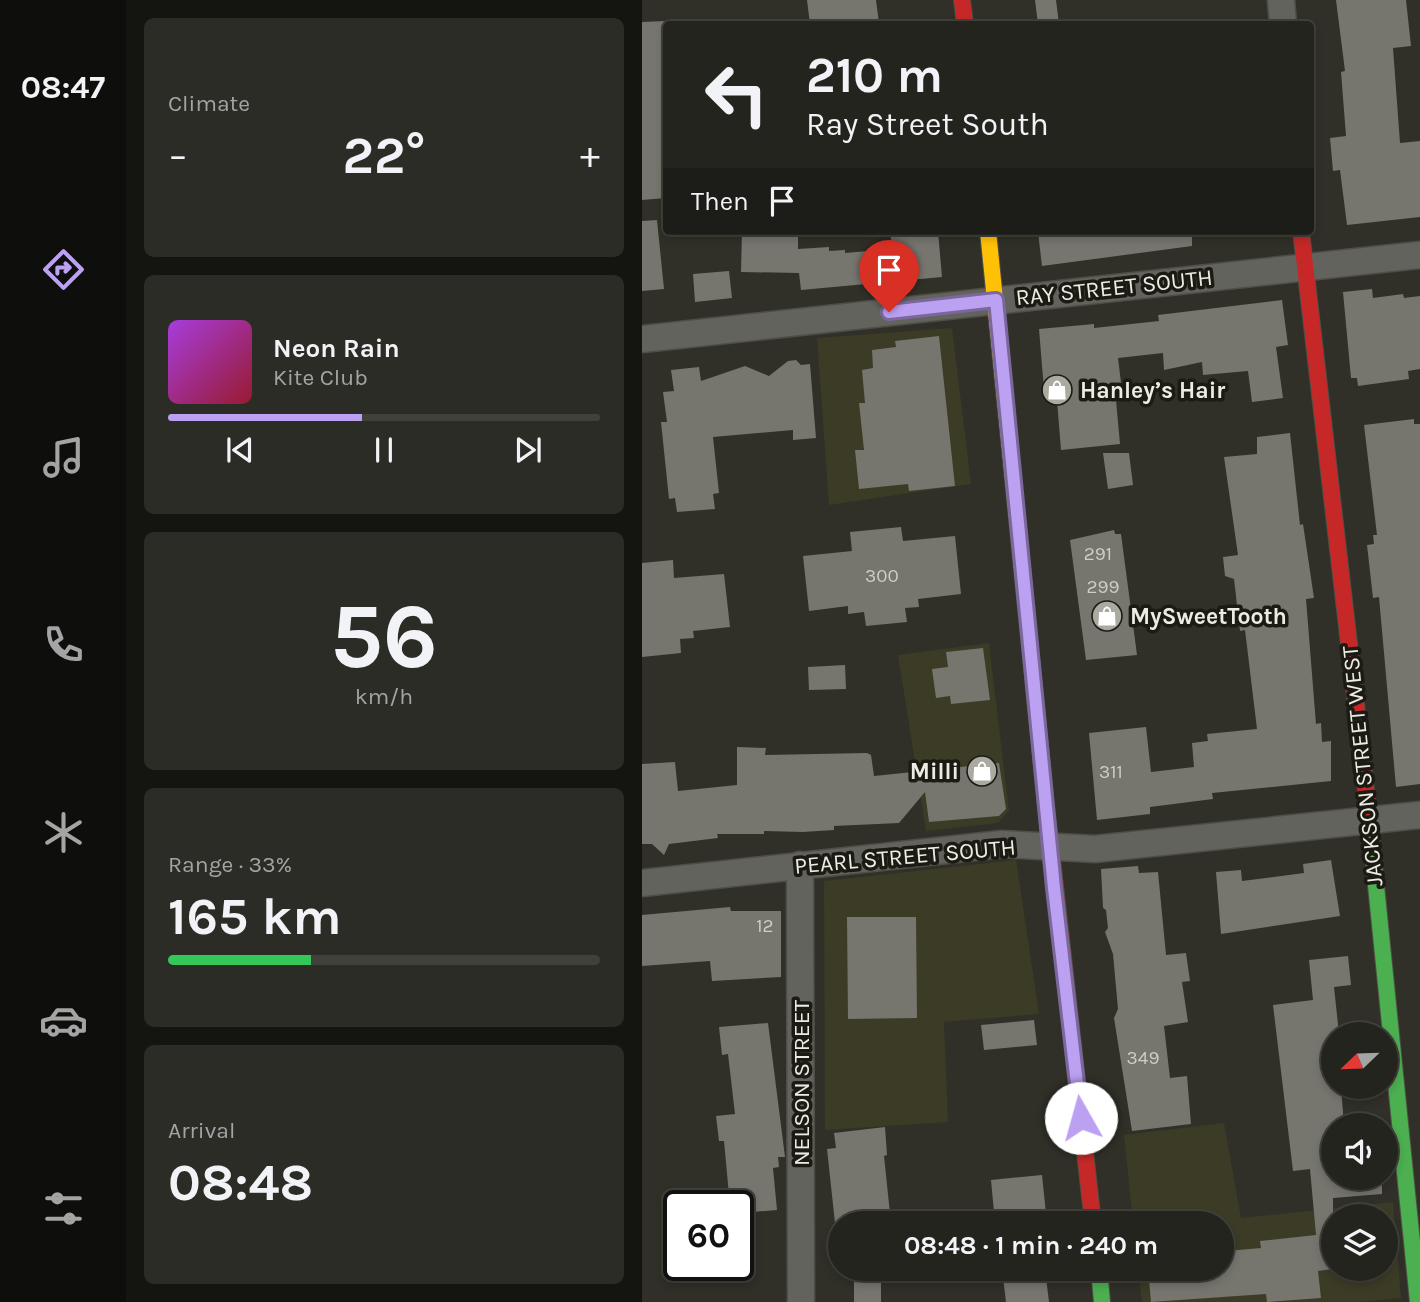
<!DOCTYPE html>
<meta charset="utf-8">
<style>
body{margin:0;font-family:Karla,sans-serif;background:#2c2c27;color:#f1f3f6;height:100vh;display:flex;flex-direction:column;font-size:26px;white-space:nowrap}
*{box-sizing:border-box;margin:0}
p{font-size:23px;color:#a3a4a4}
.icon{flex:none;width:38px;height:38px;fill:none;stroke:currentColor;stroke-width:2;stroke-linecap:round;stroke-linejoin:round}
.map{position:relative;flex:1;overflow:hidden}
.drawer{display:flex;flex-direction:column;gap:18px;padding:18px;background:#141410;width:516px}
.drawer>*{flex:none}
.top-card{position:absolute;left:21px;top:21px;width:651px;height:214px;border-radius:7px;box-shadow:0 4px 10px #0003,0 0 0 2px #41413c;background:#24241e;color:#f1f3f6;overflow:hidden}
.needle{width:46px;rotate:247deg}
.buttons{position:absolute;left:679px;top:1022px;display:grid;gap:14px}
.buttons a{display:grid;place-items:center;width:77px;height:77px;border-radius:50%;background:#24241e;box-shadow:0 4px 10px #0003,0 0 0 2px #41413c;font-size:35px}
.speed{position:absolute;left:21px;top:1190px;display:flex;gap:14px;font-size:35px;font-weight:700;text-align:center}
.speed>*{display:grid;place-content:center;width:91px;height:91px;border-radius:50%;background:#24241e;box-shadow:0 4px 10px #0003,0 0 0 2px #41413c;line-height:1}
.speed .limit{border:4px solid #111;border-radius:10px;background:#fff;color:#111}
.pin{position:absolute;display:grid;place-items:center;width:60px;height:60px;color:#fff;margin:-72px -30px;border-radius:50% 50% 50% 0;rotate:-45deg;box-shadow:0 0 7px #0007}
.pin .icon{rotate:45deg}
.me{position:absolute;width:77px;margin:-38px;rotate:353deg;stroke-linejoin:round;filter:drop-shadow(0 0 5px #0008)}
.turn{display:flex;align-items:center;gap:24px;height:147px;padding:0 28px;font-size:32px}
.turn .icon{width:91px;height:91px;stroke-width:2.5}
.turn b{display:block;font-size:49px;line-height:60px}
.then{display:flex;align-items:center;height:66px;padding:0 28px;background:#0003;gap:14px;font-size:26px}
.big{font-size:52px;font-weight:700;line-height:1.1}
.drawer .card{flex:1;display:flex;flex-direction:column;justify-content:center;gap:10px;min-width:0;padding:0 24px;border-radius:10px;background:#2c2c27}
.drawer .dial{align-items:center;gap:0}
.dial b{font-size:91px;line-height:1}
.song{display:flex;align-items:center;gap:21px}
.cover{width:84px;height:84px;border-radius:10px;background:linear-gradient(135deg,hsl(280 70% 55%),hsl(350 70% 35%))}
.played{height:7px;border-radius:4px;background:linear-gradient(90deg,#bca0f2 45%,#41413c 45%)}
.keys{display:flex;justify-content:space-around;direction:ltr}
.heat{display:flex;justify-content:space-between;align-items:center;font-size:38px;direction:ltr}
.charge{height:10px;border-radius:5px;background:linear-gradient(90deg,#34c759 33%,#41413c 0)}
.trip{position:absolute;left:186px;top:1211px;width:406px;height:70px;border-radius:35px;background:#24241e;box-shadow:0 4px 10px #0003,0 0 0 2px #41413c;font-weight:700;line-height:70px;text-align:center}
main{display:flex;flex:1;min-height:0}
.menu{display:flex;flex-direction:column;width:126px;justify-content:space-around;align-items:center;background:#0e0e0c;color:#a3a4a4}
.menu .icon{width:49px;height:49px}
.menu .active{color:#bca0f2}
.menu b{font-size:32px;color:#f1f3f6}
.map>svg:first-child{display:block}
.built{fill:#3b3b26;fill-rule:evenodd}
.building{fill:#76756e}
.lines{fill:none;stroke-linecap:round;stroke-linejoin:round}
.street-casing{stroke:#4e4e47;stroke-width:29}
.fast-casing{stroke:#4e4e47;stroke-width:18}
.slow-casing{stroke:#4e4e47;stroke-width:18}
.jam-casing{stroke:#4e4e47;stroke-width:18}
.street{stroke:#63635d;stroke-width:26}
.fast{stroke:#4caf50;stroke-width:16}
.slow{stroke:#ffc107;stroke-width:16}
.jam{stroke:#c62828;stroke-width:16}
.route-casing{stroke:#7a689d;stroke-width:18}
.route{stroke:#bca0f2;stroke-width:12}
.labels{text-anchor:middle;stroke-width:7;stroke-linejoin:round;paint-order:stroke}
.number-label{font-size:19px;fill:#cecec5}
.street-label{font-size:23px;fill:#ecece2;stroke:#1b1b14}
.poi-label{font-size:23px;font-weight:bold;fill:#ecece2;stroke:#1b1b14;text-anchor:start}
</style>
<main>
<nav class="menu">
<b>08:47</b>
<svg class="icon active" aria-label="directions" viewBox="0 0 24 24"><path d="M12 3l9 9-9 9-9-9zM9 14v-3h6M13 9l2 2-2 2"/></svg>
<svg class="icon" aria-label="music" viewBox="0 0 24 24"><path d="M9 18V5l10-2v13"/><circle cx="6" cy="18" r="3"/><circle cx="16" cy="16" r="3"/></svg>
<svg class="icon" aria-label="phone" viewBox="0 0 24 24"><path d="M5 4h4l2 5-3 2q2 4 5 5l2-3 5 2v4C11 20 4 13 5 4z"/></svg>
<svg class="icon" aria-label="climate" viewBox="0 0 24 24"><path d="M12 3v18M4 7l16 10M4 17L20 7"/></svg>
<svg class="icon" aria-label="car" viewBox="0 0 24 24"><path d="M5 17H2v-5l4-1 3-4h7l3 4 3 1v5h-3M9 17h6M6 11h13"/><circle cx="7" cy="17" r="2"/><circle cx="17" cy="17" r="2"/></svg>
<svg class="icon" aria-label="filters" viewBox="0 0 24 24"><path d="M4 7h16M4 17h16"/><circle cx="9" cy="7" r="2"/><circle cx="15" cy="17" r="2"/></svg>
</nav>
<section class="drawer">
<div class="card"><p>Climate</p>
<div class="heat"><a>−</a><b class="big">22°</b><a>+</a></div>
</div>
<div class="card">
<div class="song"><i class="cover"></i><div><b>Neon Rain</b><p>Kite Club</p></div></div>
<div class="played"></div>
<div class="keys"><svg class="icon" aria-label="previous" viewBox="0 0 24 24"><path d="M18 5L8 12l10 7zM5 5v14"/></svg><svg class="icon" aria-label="pause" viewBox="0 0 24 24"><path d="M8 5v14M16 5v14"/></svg><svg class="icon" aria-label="next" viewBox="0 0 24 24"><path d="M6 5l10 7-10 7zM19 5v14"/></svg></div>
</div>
<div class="card dial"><b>56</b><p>km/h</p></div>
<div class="card"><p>Range · 33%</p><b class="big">165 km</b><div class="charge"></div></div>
<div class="card"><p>Arrival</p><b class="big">08:48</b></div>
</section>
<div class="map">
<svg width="778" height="1302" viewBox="0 0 778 1302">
<rect width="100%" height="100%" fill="#303028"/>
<!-- built -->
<path class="built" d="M310 328 329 484 187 505 175 338Z
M347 643 367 811 356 823 284 831 256 655Z
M374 860 397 1014 302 1022 306 1122 183 1130 182 881Z
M582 1123 599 1218 751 1202 759 1298 716 1302H500L496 1269H579V1223H491L482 1135ZM691 1216H744V1269H691Z"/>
<!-- building -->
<path class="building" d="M165 0H234L237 23 168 24Z
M393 0H414L417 24H396Z
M694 0H764L769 46 751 48 758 143 778 141V217L705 225 698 170 691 171 688 138 704 136 699 72 703 71Z
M24 21V198L0 200V22Z
M15 220 22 289 0 291V221Z
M100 231H156V249L187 247V251L203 250V253L250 249 248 231H296L300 277 159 290 157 273 99 272Z
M408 231H550V246L400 266 396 232Z
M87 271 90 298 53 302 51 274Z
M730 289 731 298 761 294 762 298 778 296V369L766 371 767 379 716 386 715 378H709L701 292Z
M640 300 646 345 634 347 641 398 610 402 606 371 561 375 560 362 522 370 521 353 476 358 481 399 474 400 478 444 419 450 414 388 402 390 397 329 452 324V328L517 321 516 315Z
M297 336 313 486 267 491 266 484 217 489 213 450H222L217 403H223L220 370 231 368 230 350 254 347 253 341Z
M154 360 159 365 168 364 174 438 151 440V430L71 437 77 493 71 494 73 509 35 512 33 498 27 499 19 422H25L21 392 32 391 29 370 57 367 59 381 103 366 127 376 146 361Z
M772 419V424H778V784L754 787 737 597 731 598 725 545 732 544 731 535H735L722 425Z
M648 433 658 525 661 524 672 598 664 599 674 724 679 723 680 742 689 741V781L570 793 571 799 508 807V814L455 820 447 733 504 727 509 772 552 767 550 743 566 741 565 734 615 729 603 630 598 631 592 579 583 576 581 557 596 555 582 457 615 454V437Z
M461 453H487L491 485 466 489Z
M259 527 261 541 313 536 319 594 276 599 277 607 263 608 265 622 224 626 222 612 206 614V606L167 611 161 556 210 551 208 532Z
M472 530 473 534H479L495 655 444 660 428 540Z
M31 560 32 578 82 574 88 627 51 631 52 638 38 639 39 653 0 657V563Z
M341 648 348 700 309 704 308 696 294 698 290 669 306 667 304 652Z
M203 665 204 689 167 690 166 667Z
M95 747 124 748 123 755 225 753 229 755 232 776 357 763 364 809 357 816 287 822 283 792 257 823 192 826V830L161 832 122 831V834H75L76 838 27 844 22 855 10 844H0V764L33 762 36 791 95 785Z
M689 860 698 916 579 934 574 872 599 870 600 881 662 873 661 864Z
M496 866 497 873 516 872 524 955 544 953 548 981 540 982 546 1022 522 1026 528 1078 545 1076 549 1124 490 1131 472 1018 476 1009 471 954 463 932 466 928 464 910 461 908 459 869Z
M88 907 89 911H139V977L70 981 68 961 0 966V915Z
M205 917H274L275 1018 206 1019Z
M706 956 709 985 692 987 697 1034H691V1087H699L702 1125H691V1178H740V1194L691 1198V1269L676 1271 679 1298 625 1302 624 1294 509 1302 506 1269H586L584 1251 619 1248 618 1241 674 1235 668 1169 651 1171 631 1005 671 1000 667 960Z
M392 1020 395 1045 342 1050 339 1025Z
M126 1023 143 1157H136L137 1167 131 1168 135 1210 96 1213V1206H88L82 1141H77L74 1116 93 1114 86 1054 80 1055 77 1027Z
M243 1127 245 1155 242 1156 249 1223H193L185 1149 194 1148 192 1133Z
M400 1175 405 1223H353L349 1180Z
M212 1269H239V1302H212Z
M360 1269H403L407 1302H364Z"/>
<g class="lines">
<!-- street casing -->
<g class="street-casing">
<path id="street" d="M639 0 641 24
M0 339 778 255
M158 865 159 1302
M0 883 360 844 453 849 778 815"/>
</g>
<!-- fast casing -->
<g class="fast-casing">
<path id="fast" d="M727 816 776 1302
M457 1269 460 1302"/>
</g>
<!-- slow casing -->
<g class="slow-casing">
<path id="slow" d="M346 231 404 806"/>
</g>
<!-- jam casing -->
<g class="jam-casing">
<path id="jam" d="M320 0 323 24
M659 231 727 816
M404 806 451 1223"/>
</g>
<!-- street -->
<use href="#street" class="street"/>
<!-- fast -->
<use href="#fast" class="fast"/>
<!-- slow -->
<use href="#slow" class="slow"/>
<!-- jam -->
<use href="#jam" class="jam"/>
</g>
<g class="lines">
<!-- route casing -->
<g class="route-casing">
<path id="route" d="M247 312 354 300 412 888 439 1118"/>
</g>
<!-- route -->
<use href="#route" class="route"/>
</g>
<!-- icons -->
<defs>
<g id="shop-disc" transform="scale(1.575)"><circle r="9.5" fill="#aaaaa1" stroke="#1b1b14"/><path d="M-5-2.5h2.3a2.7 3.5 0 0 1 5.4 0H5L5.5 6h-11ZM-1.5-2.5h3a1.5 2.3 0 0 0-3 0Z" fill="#fff"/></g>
</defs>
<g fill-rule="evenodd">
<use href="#shop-disc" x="415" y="390"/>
<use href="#shop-disc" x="465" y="616"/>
<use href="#shop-disc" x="340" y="771"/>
</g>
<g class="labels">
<!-- number labels -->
<g class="number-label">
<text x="456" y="560">291</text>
<text x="240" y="582">300</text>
<text x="461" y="593">299</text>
<text x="469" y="778">311</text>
<text x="123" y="932">12</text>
<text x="501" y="1064">349</text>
</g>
<!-- street labels -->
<g class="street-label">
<text transform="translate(472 287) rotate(-6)" y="8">RAY STREET SOUTH</text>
<text transform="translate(720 766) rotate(-96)" y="8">JACKSON STREET WEST</text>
<text transform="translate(263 856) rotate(-5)" y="8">PEARL STREET SOUTH</text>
<text transform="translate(159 1083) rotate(-90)" y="8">NELSON STREET</text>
</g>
<!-- poi labels -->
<g class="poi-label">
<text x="438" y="398">Hanley’s Hair</text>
<text x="488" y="624">MySweetTooth</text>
<text x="317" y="779" text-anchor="end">Milli</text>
</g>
</g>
</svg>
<div class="buttons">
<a><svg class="needle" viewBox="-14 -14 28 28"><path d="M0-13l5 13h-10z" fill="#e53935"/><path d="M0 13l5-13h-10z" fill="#a3a4a4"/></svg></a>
<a><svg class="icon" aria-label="sound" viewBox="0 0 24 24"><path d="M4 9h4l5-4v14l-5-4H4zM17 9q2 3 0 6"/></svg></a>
<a><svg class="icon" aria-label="layers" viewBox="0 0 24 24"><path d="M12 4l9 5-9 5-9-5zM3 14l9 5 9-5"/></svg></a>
</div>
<div class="speed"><div class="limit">60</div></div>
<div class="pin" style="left:247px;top:312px;background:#d93025"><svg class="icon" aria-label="arrive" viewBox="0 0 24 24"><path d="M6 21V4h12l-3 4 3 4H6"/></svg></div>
<svg class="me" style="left:439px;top:1118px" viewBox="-20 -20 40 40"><circle r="19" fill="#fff"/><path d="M0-13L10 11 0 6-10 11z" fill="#bca0f2"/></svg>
<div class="trip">08:48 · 1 min · 240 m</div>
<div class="top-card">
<div class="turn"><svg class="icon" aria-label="left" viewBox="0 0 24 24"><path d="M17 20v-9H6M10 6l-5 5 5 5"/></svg><div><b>210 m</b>Ray Street South</div></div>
<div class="then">Then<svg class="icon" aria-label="arrive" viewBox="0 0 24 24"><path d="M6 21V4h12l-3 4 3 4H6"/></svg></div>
</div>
</div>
</main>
